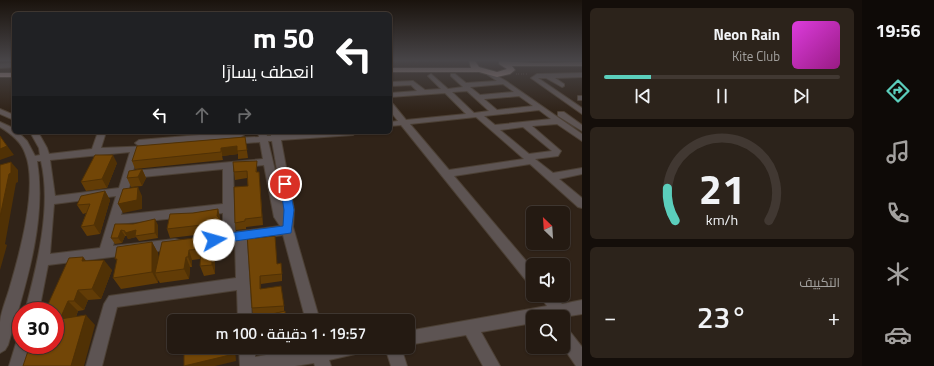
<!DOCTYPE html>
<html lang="ar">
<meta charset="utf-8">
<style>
body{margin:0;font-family:"Titillium Web",Cairo,sans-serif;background:#2c231b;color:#f1f3f6;direction:rtl;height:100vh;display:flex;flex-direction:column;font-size:15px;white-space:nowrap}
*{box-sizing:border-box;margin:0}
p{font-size:13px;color:#a3a19f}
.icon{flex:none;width:22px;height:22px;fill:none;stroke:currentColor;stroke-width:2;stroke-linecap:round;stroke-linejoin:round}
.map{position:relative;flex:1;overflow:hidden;direction:ltr}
.side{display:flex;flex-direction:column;gap:8px;padding:8px;background:#140e0a;width:280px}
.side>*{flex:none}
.hud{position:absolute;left:12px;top:12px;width:380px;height:122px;border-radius:6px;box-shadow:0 1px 3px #0004,0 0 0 1px #413832;direction:rtl;background:#202124;color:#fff;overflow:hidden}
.needle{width:26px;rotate:335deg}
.tools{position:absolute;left:526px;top:206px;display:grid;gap:8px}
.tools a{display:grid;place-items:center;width:44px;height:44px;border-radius:6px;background:#241a12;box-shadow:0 1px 3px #0004,0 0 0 1px #413832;font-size:20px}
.speed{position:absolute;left:12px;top:302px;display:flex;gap:8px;font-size:20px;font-weight:700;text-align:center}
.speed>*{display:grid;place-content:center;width:52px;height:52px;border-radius:50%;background:#241a12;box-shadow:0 1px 3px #0004,0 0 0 1px #413832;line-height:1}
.speed .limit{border:6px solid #d22;background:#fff;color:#111}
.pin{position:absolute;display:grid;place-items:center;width:34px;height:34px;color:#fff;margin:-17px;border:2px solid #fff;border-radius:50%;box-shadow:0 1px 4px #0007}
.me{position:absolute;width:44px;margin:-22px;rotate:83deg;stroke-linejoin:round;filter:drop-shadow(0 0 3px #0008)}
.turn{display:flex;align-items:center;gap:14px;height:84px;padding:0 12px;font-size:18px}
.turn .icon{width:52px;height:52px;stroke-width:2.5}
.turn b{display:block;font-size:28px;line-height:34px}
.lanes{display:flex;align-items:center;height:38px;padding:0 12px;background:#0003;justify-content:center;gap:20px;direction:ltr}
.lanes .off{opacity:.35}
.big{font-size:30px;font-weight:600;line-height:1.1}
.side .card{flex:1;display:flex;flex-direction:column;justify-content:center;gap:6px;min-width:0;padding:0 14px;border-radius:6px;background:#2c231b}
.side .dial{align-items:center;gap:0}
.dial svg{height:104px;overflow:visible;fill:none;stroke:#413832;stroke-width:7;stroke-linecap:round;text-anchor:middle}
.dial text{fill:#f1f3f6;stroke:none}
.song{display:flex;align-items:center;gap:12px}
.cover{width:48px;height:48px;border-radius:6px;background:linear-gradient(135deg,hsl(300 70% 55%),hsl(310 70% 35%))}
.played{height:4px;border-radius:2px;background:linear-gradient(90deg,#5bcebc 20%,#413832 20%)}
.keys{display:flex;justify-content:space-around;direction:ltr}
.heat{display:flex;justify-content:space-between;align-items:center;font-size:22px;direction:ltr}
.trip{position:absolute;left:167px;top:314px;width:248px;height:40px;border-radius:6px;background:#241a12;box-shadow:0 1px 3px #0004,0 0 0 1px #413832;font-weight:600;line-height:40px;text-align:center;direction:rtl}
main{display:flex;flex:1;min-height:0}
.tab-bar{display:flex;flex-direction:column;width:72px;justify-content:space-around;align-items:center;background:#0e0a07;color:#a3a19f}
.tab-bar .icon{width:28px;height:28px}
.tab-bar .active{color:#5bcebc}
.tab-bar b{font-size:18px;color:#f1f3f6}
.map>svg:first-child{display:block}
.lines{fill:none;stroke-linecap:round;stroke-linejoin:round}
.minor-casing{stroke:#4c4035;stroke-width:2}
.major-casing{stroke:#4c4035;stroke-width:2}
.path{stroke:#7a6f66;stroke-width:1;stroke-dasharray:0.5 2;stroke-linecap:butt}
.minor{fill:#5d5453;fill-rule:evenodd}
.major{fill:#93807e;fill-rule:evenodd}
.wall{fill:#623c06}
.shaded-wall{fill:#503105}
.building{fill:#724607;stroke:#503105}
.route{fill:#1a73e8;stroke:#114b97}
</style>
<main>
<nav class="tab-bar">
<b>19:56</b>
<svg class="icon active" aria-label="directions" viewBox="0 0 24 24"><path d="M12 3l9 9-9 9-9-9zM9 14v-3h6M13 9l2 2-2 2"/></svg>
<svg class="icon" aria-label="music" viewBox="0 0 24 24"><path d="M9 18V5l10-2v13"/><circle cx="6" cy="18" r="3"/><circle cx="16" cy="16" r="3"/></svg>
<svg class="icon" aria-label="phone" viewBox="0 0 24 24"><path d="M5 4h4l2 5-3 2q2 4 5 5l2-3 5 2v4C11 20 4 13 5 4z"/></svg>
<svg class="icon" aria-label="climate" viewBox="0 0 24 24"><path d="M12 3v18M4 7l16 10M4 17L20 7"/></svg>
<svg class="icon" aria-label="car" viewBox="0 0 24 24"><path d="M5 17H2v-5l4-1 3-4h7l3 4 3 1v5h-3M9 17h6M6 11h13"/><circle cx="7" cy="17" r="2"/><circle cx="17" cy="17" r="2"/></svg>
</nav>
<section class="side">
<div class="card">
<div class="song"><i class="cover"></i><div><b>Neon Rain</b><p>Kite Club</p></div></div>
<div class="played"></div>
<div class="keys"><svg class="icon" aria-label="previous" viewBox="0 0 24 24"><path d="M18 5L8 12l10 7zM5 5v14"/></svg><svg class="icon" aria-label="pause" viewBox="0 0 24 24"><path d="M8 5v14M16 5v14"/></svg><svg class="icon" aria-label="next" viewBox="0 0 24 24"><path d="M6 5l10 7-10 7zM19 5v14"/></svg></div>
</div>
<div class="card dial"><svg viewBox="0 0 100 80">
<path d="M14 69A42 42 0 1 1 86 69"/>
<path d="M14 69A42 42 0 0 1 8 44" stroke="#5bcebc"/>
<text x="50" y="56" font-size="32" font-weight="700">21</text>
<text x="50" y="72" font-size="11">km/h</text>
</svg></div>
<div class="card"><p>التكييف</p>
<div class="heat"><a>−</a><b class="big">23°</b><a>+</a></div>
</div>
</section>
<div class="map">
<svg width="582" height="366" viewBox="0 0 582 366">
<rect width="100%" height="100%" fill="#302318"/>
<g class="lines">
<!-- minor casing -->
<g class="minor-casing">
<path id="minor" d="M14 63V67L0 68V64Z
M487 70 506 81 582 134V141L557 124 532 126 561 151 558 156 535 159 553 173 582 168V174L559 179 582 198V208L578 207 530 164 454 176 533 269V285L528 283 401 125 390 126V122L398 121 390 111V104H393L406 120 466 114 445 93 390 97V93L417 91 411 85 390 86V82L413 81 425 90 441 89 428 76 431 74 448 89 463 87 451 76V74H455L466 83 497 81 485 73 484 72ZM503 84 514 92 480 95 470 87ZM467 91 489 111 474 113 452 92ZM519 96 533 106 497 110 484 99ZM539 110 551 119 495 125 484 116ZM476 117 524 159 449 170 410 124ZM523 127 552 151 529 154 500 130Z
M582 73V77L555 78 564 84V86L562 87 546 78H538L582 108V114L531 78 537 74Z
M578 96H582V100H578Z
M0 109 14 115V120L0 114Z
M558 112H564L582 125V131L558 116Z
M0 122 13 128 14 132H18L27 141 35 156 40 155 39 148 30 132H38L47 148 49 154 92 149 98 132H106L101 148 152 146 153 148 152 150 139 151 133 171 263 159 260 142 233 144 229 141 233 138 259 137 258 132H266L267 136H271V132H279L280 135 319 132H357L353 135 281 140 294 210 293 227 320 321H306L283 235 247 240 252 321H238L237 290 117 307 102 366H86L104 304 109 296 236 278 235 241 198 246 194 244 192 241 194 238 223 233V213L119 224 113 246 175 239 179 240 181 244 179 248 175 249 48 265 39 311H25C37 266 52 207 41 161H37C47 222 25 287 8 345L5 350 0 353C0 343 0 332 0 322 1 312 6 300 9 290 19 256 39 186 25 153 21 141 10 133 0 127ZM268 141H272L283 204ZM130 152 119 188 55 196 50 160ZM264 165 274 217 280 226 235 232 233 168ZM223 169V204L121 215 132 178ZM116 196 100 248 50 254 54 204Z
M235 132H243L245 134 241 137 139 146 135 143 139 140Z
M539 295H555L562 304 582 300V314L563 317H533V323L481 332 500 366H483L466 335 408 345V331L547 306Z
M563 327 568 329 582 347V366H576L563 347Z
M21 338V345H30L25 366H9L17 340Z
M239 347H255V357L310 347H367L364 352 329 360 331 366H315L314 363 295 366H240Z
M385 347H401L407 366H391Z"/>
</g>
<!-- major casing -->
<g class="major-casing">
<path id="major" d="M469 61H475L479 67 497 72 507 69 499 64V61L535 63 582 62V66H512L515 70 510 74 497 77 479 72H390V68H471Z
M0 73H14V77H0Z"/>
</g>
<!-- path -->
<path class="path" d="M390 62 457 61
M516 74H527"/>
<!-- minor -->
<use href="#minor" class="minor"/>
<!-- major -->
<use href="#major" class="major"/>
</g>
<!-- wall -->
<path class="wall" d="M245 137 248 158 238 159V154L222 156 223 160 135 169 132 161Z
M257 161V172H259L263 225 246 227V229L236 230 235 223 248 186 247 178 235 180 234 172Z
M117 163 107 188 86 191 81 182Z
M142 169 146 178 142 186 131 187 127 178Z
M105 191 110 200 100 234 87 236 81 227 86 213 83 214 77 205Z
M218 209 222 227 221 232 170 238 167 229 193 213Z
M115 224 158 225V238L139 241 136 237 128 239 127 236H125L122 243 115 244 111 238Z
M211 236 214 247 215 274 204 276 200 266V259L192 260V267H190L189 279 160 283 158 280V283L121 289 113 278 117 262 152 242 158 253V258Z
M256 238 277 264 282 274V281L261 284V289L284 306V311L272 314 253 315 252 308Z
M83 257 86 261 112 270 101 299 88 300 84 310 78 311 76 317 95 325 55 311Z"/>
<!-- shaded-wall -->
<path class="shaded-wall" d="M0 136 14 155 0 160Z
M237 146 238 154 222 156 223 160 221 148Z
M113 155 117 163 107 188 102 179Z
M11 162 18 170V182L16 183 5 244 7 245 0 270V217Z
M142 169 146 178 142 186 138 177Z
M138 187 142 196V209L123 213 118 204Z
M105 191 110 200 100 234 94 225Z
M218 209 222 227 221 232 217 216Z
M155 219 158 225V238L155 233Z
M121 230 125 236 122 243 118 238Z
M136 230 135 236 136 237 128 239 125 233Z
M211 236 214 247 215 274 212 265Z
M152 242 158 253V272L155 273 158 280V283L152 272Z
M189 250 192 260V267L188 257Z
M83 257 92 268 82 261Z
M186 257 190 267 189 279 184 269Z
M104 260 112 270 101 299 92 289Z
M260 276 261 284V296L260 289Z
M78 290 88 300 84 310 74 301Z
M68 301 78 311 71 328 60 319Z
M86 315 95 325 84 366H71Z
M233 347H235L236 361 215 366H184Z
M255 347H265V350L256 352Z"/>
<!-- building -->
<path class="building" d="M0 136 7 146 0 149Z
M245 137 247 150 237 151V146L221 148V152L132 161 137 146Z
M95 155H113L102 179 81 182Z
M257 161 256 172H259L262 217 245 219V221L235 223 234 187 248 186 247 171 234 172 233 162Z
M11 162V173L9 174 0 217V165Z
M142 169 138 177 127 178 129 171Z
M138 187 137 200 118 204 123 189Z
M105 191 94 225 81 227 90 204 77 205 81 196Z
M218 209 217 216 219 218V223L167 229 170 214 193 213Z
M155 219V233L135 236 136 230 125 233V231L121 230 118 238H111L115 224H133Z
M247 234H255V238L275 236 277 264 281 263 282 274 260 276V289L281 286 284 306 252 308Z
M211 236 212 265 200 266 201 249 189 250 188 257H186L184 269 155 273 162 242Z
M152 242V272L113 278 117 259H115L117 247Z
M83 257 82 261 104 260 92 289 78 290 74 301H68L60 319 86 315 71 366H23L30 345H55V311H45L69 258Z
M285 311 286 321H246V320Z
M208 317V321H189L190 319Z
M184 347H233L234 354 184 366Z"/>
<!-- sky -->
<linearGradient id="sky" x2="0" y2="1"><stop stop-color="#1a130d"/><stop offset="0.54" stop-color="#484548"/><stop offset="1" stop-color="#484548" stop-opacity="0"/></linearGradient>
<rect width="582" height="112" fill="url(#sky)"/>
<!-- route -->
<path class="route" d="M285 181 289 184 294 210 291 233 214 244 210 243 208 240 210 236 214 235 283 226 284 210 280 184Z"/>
</svg>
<div class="tools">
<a><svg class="needle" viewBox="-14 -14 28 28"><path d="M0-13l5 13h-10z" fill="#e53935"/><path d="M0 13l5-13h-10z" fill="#a3a19f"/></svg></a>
<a><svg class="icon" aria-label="sound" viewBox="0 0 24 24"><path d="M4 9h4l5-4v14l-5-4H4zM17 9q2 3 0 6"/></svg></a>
<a><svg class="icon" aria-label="search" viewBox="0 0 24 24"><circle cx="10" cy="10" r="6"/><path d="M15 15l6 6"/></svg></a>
</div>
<div class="speed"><div class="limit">30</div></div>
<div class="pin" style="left:285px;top:184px;background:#d93025"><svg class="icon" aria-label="arrive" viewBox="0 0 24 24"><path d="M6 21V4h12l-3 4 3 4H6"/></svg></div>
<svg class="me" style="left:214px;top:240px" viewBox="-20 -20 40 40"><circle r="19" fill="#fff"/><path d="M0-13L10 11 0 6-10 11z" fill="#1a73e8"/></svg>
<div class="trip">19:57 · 1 دقيقة · 100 m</div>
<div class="hud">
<div class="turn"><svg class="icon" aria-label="left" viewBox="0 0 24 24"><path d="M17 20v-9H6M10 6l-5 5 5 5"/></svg><div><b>50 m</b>انعطف يسارًا</div></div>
<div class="lanes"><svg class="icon" aria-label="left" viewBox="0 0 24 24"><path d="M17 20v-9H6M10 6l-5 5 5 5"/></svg><svg class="icon off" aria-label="ahead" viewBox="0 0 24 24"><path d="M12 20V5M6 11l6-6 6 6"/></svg><svg class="icon off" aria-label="right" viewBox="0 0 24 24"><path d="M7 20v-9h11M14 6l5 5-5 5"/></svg></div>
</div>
</div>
</main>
